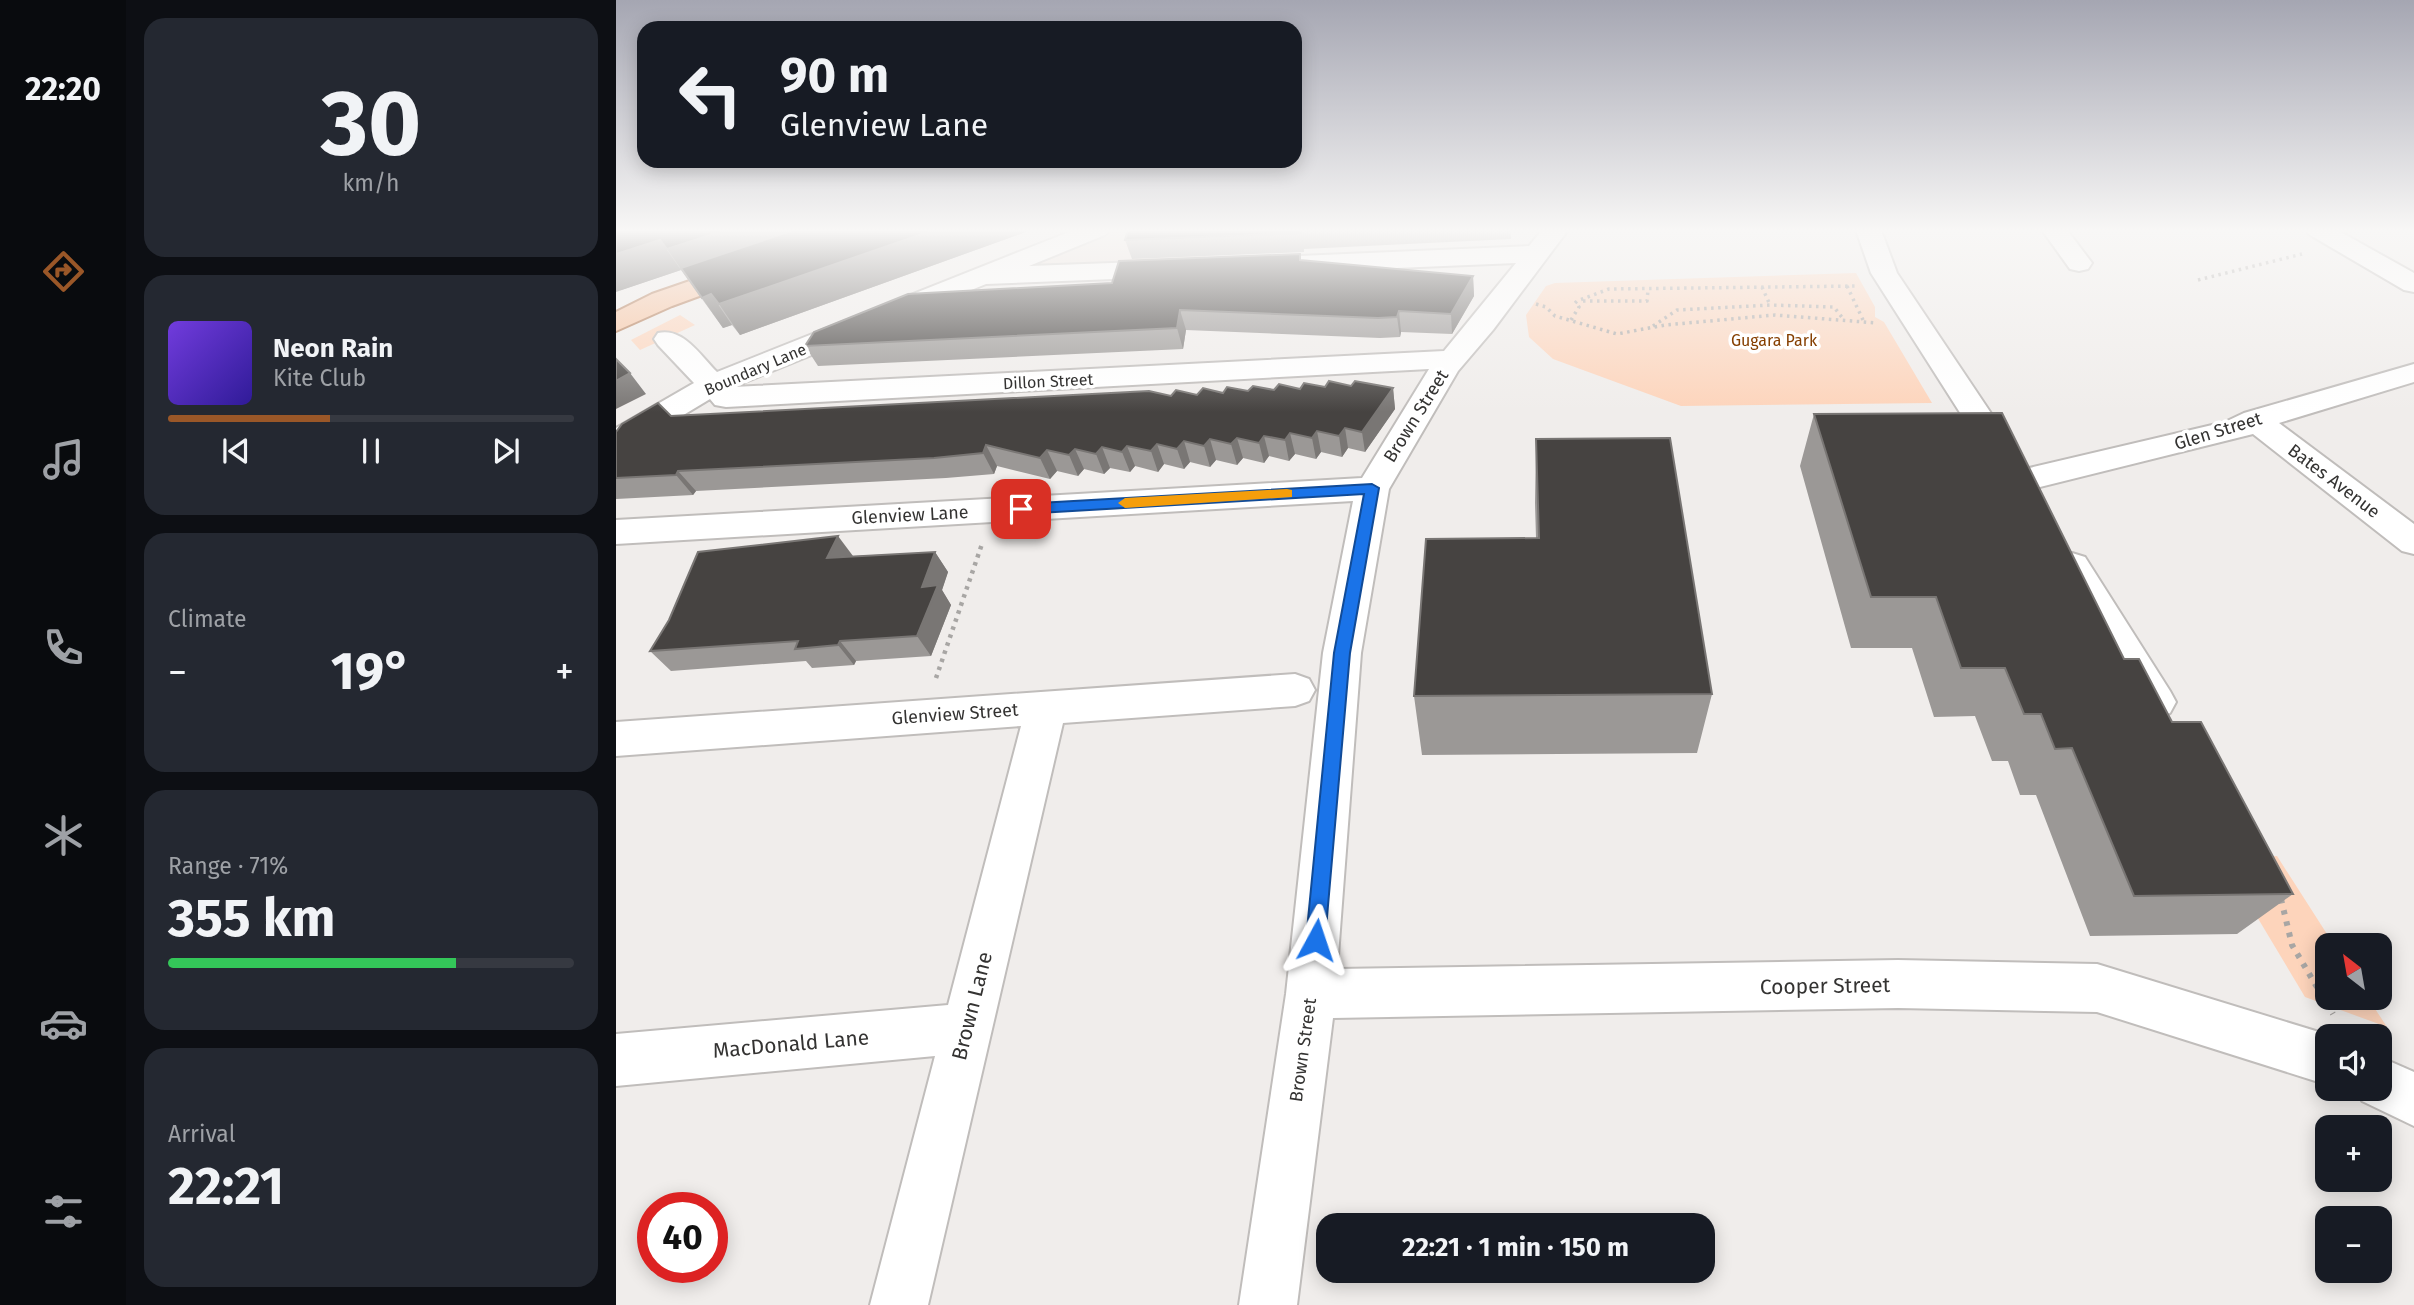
<!DOCTYPE html>
<meta charset="utf-8">
<style>
body{margin:0;font-family:"Fira Sans",sans-serif;background:#242831;color:#f1f3f6;height:100vh;display:flex;flex-direction:column;font-size:26px;white-space:nowrap}
*{box-sizing:border-box;margin:0}
p{font-size:23px;color:#9ea1a6}
.icon{flex:none;width:38px;height:38px;fill:none;stroke:currentColor;stroke-width:2;stroke-linecap:round;stroke-linejoin:round}
.map{position:relative;flex:1;overflow:hidden}
.details{display:flex;flex-direction:column;gap:18px;padding:18px;background:#0d0f14;width:490px}
.details>*{flex:none}
.guide{position:absolute;left:21px;top:21px;width:665px;height:147px;border-radius:21px;box-shadow:0 4px 18px #0003;background:#171b24;color:#f1f3f6;overflow:hidden}
.needle{width:46px;rotate:329deg}
.fabs{position:absolute;left:1699px;top:933px;display:grid;gap:14px}
.fabs a{display:grid;place-items:center;width:77px;height:77px;border-radius:14px;background:#171b24;box-shadow:0 4px 18px #0003;font-size:35px}
.speed{position:absolute;left:21px;top:1192px;display:flex;gap:14px;font-size:35px;font-weight:700;text-align:center}
.speed>*{display:grid;place-content:center;width:91px;height:91px;border-radius:50%;background:#171b24;box-shadow:0 4px 18px #0003;line-height:1}
.speed .limit{border:10px solid #d22;background:#fff;color:#111}
.pin{position:absolute;display:grid;place-items:center;width:60px;height:60px;color:#fff;margin:-30px;border-radius:14px;box-shadow:0 4px 10px #0006}
.me{position:absolute;width:77px;margin:-38px;rotate:5deg;stroke-linejoin:round;filter:drop-shadow(0 0 5px #0008)}
.turn{display:flex;align-items:center;gap:24px;height:147px;padding:0 28px;font-size:32px}
.turn .icon{width:91px;height:91px;stroke-width:2.5}
.turn b{display:block;font-size:49px;line-height:60px}
.big{font-size:52px;font-weight:700;line-height:1.1}
.details .tile{flex:1;display:flex;flex-direction:column;justify-content:center;gap:10px;min-width:0;padding:0 24px;border-radius:21px;background:#242831}
.details .dial{align-items:center;gap:0}
.dial b{font-size:91px;line-height:1}
.song{display:flex;align-items:center;gap:21px}
.cover{width:84px;height:84px;border-radius:10px;background:linear-gradient(135deg,hsl(260 70% 55%),hsl(250 70% 35%))}
.played{height:7px;border-radius:4px;background:linear-gradient(90deg,#9a5728 40%,#363941 40%)}
.keys{display:flex;justify-content:space-around;direction:ltr}
.heat{display:flex;justify-content:space-between;align-items:center;font-size:38px;direction:ltr}
.charge{height:10px;border-radius:5px;background:linear-gradient(90deg,#34c759 71%,#363941 0)}
.trip{position:absolute;left:700px;top:1213px;width:399px;height:70px;border-radius:21px;background:#171b24;box-shadow:0 4px 18px #0003;font-weight:700;line-height:70px;text-align:center}
main{display:flex;flex:1;min-height:0}
.tabs{display:flex;flex-direction:column;width:126px;justify-content:space-around;align-items:center;background:#090b0e;color:#9ea1a6}
.tabs .icon{width:49px;height:49px}
.tabs .active{color:#9a5728}
.tabs b{font-size:32px;color:#f1f3f6}
.map>svg:first-child{display:block}
.built{fill:#e9ded8}
.green{fill:#fdd4bb}
.lines{fill:none;stroke-linecap:round;stroke-linejoin:round}
.minor-casing{stroke:#c0bdbb;stroke-width:4}
.major-casing{stroke:#b0764f;stroke-width:4}
.path-far2{stroke:#a8a6a4;stroke-width:3.5;stroke-dasharray:2.5 4.5;stroke-linecap:butt}
.path-far1{stroke:#a8a6a4;stroke-width:4.5;stroke-dasharray:3.5 5;stroke-linecap:butt}
.path{stroke:#a8a6a4;stroke-width:6;stroke-dasharray:4.5 7;stroke-linecap:butt}
.minor{fill:#fff;fill-rule:evenodd}
.major{fill:#f7c29f;fill-rule:evenodd}
.wall{fill:#9b9896}
.shaded-wall{fill:#797674}
.building{fill:#464341;stroke:#797674;stroke-width:2}
.route{fill:#1a73e8;stroke:#114b97;stroke-width:2}
.slow{fill:#f59e0b}
.labels{text-anchor:middle;stroke-width:7;stroke-linejoin:round;paint-order:stroke}
.far-park-label{font-size:16px;fill:#853f00;stroke:#fff}
.far-street-label{font-size:16px;fill:#343332;stroke:#fff}
.street-label{font-size:18px;fill:#343332;stroke:#fff}
.near-street-label{font-size:21px;fill:#343332;stroke:#fff}
</style>
<main>
<nav class="tabs">
<b>22:20</b>
<svg class="icon active" aria-label="directions" viewBox="0 0 24 24"><path d="M12 3l9 9-9 9-9-9zM9 14v-3h6M13 9l2 2-2 2"/></svg>
<svg class="icon" aria-label="music" viewBox="0 0 24 24"><path d="M9 18V5l10-2v13"/><circle cx="6" cy="18" r="3"/><circle cx="16" cy="16" r="3"/></svg>
<svg class="icon" aria-label="phone" viewBox="0 0 24 24"><path d="M5 4h4l2 5-3 2q2 4 5 5l2-3 5 2v4C11 20 4 13 5 4z"/></svg>
<svg class="icon" aria-label="climate" viewBox="0 0 24 24"><path d="M12 3v18M4 7l16 10M4 17L20 7"/></svg>
<svg class="icon" aria-label="car" viewBox="0 0 24 24"><path d="M5 17H2v-5l4-1 3-4h7l3 4 3 1v5h-3M9 17h6M6 11h13"/><circle cx="7" cy="17" r="2"/><circle cx="17" cy="17" r="2"/></svg>
<svg class="icon" aria-label="filters" viewBox="0 0 24 24"><path d="M4 7h16M4 17h16"/><circle cx="9" cy="7" r="2"/><circle cx="15" cy="17" r="2"/></svg>
</nav>
<section class="details">
<div class="tile dial"><b>30</b><p>km/h</p></div>
<div class="tile">
<div class="song"><i class="cover"></i><div><b>Neon Rain</b><p>Kite Club</p></div></div>
<div class="played"></div>
<div class="keys"><svg class="icon" aria-label="previous" viewBox="0 0 24 24"><path d="M18 5L8 12l10 7zM5 5v14"/></svg><svg class="icon" aria-label="pause" viewBox="0 0 24 24"><path d="M8 5v14M16 5v14"/></svg><svg class="icon" aria-label="next" viewBox="0 0 24 24"><path d="M6 5l10 7-10 7zM19 5v14"/></svg></div>
</div>
<div class="tile"><p>Climate</p>
<div class="heat"><a>−</a><b class="big">19°</b><a>+</a></div>
</div>
<div class="tile"><p>Range · 71%</p><b class="big">355 km</b><div class="charge"></div></div>
<div class="tile"><p>Arrival</p><b class="big">22:21</b></div>
</section>
<div class="map">
<svg width="1798" height="1305" viewBox="0 0 1798 1305">
<rect width="100%" height="100%" fill="#f0edeb"/>
<!-- built -->
<path class="built" d="M498 230H595L588 264 396 273Z"/>
<!-- green -->
<path class="green" d="M1240 273 1259 307V317L1268 322 1316 403 1065 406 937 359 913 337 910 315 930 286 939 283Z
M64 315 79 325 24 350 15 340Z
M1661 856 1718 945H1712V998H1752L1771 1027 1689 997 1607 860Z"/>
<g class="lines">
<!-- minor casing -->
<g class="minor-casing">
<path id="minor" d="M458 230H493L489 235 413 266 551 261 560 263 564 269 560 275 551 277 370 284 117 387 828 351 900 263 660 273 651 271 647 265 651 259 660 257 913 246 926 230H952L877 330 842 371 773 489 745 653 721 969 1282 960 1481 964 1716 1036H1712V1085L1481 1012 1282 1008 717 1018 681 1305H623L670 994 707 653 737 501 0 544V520L746 478 813 369 110 407 99 405 94 399 11 449 0 452V428L78 383 42 345 38 339 42 333C67 327 85 356 101 372Z
M1240 230H1265L1281 273 1405 458 1400 466 1389 469 1378 466 1255 273Z
M1426 230H1451L1476 263 1472 269 1463 271 1454 269Z
M1690 230H1721L1798 273V292L1788 290 1694 235Z
M1798 364V382L1663 423 1798 524V554L1786 551 1637 434 1404 492 1392 489 1387 481 1392 473 1609 422 1628 413Z
M1456 553 1469 557 1554 691 1560 702 1554 713 1540 718 1526 713 1438 566 1443 557Z
M679 674 693 679 699 690 693 701 679 706 447 723 312 1305H254L319 1056 0 1086V1034L332 1005 405 726 0 756V722Z
M1764 1057 1798 1072V1126L1746 1101 1740 1088H1764Z"/>
</g>
<!-- major casing -->
<g class="major-casing">
<path id="major" d="M126 263 135 265 139 271 135 277 56 306 0 331V312L36 294Z"/>
</g>
<!-- path-far2 -->
<path class="path-far2" d="M1582 280 1686 254
M1231 286 1248 322
M1146 287 1154 305
M967 301H1031L1032 290
M920 304 930 307 939 316 1001 334 1049 325 1159 315 1261 323
M955 320 963 307 959 303 961 301 993 289 1240 286
M1037 326 1061 310 1154 305 1218 307 1228 320"/>
<!-- path-far1 -->
<path class="path-far1" d="M320 678 366 544"/>
<!-- path -->
<path class="path" d="M1665 899 1676 945 1717 1014"/>
<!-- minor -->
<use href="#minor" class="minor"/>
<!-- major -->
<use href="#major" class="major"/>
</g>
<!-- wall -->
<path class="wall" d="M0 230H415L124 335 116 325 107 328 65 270 5 290Z
M512 230H895V239L688 249V252L516 259 509 240Z
M857 276 858 296 836 334 785 332 784 337 764 338 570 330 567 349 202 366 189 346 496 283Z
M735 386 777 388 779 409 749 452 732 448 726 457 705 452 700 459 679 454 673 461 653 456 648 463 627 458 621 465 600 460 594 467 574 462 568 469 548 464 542 472 519 466 514 472 494 468 488 474 468 469 462 476 441 471 434 479 381 466 378 474 330 478 80 491 77 495 0 499V432L55 416 555 396Z
M1198 414 1508 659 1556 722 1677 894 1621 934 1474 936 1420 795H1404L1392 761H1376L1359 716 1318 717 1296 648H1235L1184 466Z
M920 439 1096 694 1081 753 806 755 798 696 920 538 919 503Z
M319 552 332 572 326 590 335 605 315 656 240 661 238 665 196 668 190 661 55 671 34 651 237 556Z"/>
<!-- shaded-wall -->
<path class="shaded-wall" d="M110 230H217L72 279 51 249Z
M318 230H415L124 335 103 304Z
M44 240 65 270 0 292V254Z
M857 276 858 296 836 334 835 314Z
M95 294 116 325 107 328 86 298Z
M564 310 570 330 567 349 561 328Z
M783 311 785 332 784 337 781 317Z
M14 373 30 394 0 409V381Z
M777 388 779 409 749 452 746 432Z
M729 428 732 448 726 457 723 436Z
M701 431 705 452 700 459 696 438Z
M674 433 679 454 673 461 669 440Z
M648 436 653 456 648 463 643 443Z
M621 438 627 458 621 465 615 444Z
M594 439 600 460 594 467 588 446Z
M568 441 574 462 568 469 561 449Z
M541 444 548 464 542 472 535 451Z
M370 445 381 466 378 474 367 453Z
M511 446 519 466 514 472 506 452Z
M486 447 494 468 488 474 480 454Z
M459 449 468 469 462 476 453 455Z
M431 450 441 471 434 479 424 458Z
M62 471 80 491 77 495 60 475Z
M222 536 237 556 211 558Z
M319 552 332 572 326 590 335 605 315 656 301 636 306 587Z
M224 641 240 661 238 665 222 645Z"/>
<!-- building -->
<path class="building" d="M0 230H110L51 249 44 240 0 254Z
M178 230H318L103 304 95 294 86 298 65 268Z
M512 230H687H685V233L509 240Z
M684 254V260L857 276 835 314 783 311 781 317 762 318 564 310 561 328 189 346 198 332 292 294 496 283 503 261Z
M0 359 14 373 0 381Z
M713 381 735 386 739 381 777 388 746 432 729 428 723 436 701 431 696 438 674 433 669 440 648 436 643 443 621 438 615 444 594 439 588 446 568 441 561 449 541 444 535 451 511 446 506 452 486 447 480 454 459 449 453 455 431 450 424 458 370 445 367 453 318 458 62 471 60 475 0 478V432L6 424 42 403 55 416 533 391 555 396 560 390 581 395 587 388 607 393 611 387 632 391 637 386 658 390 663 384 684 389 688 383 709 387Z
M1386 413 1508 659H1523L1556 722H1585L1677 894 1518 896 1456 748 1439 749 1425 714H1408L1389 668H1345L1320 597H1255L1198 414Z
M1054 438 1096 694 798 696 810 539 923 538 920 439Z
M222 536 211 558 319 552 306 587 322 585 301 636 224 641 222 645 179 649 182 641 34 651 53 620 82 552Z"/>
<!-- sky -->
<linearGradient id="sky" x2="0" y2="1"><stop stop-color="#a5a6b2"/><stop offset="0.56" stop-color="#f8f7f6"/><stop offset="1" stop-color="#f8f7f6" stop-opacity="0"/></linearGradient>
<rect width="1798" height="412" fill="url(#sky)"/>
<!-- route -->
<path class="route" d="M756 484 763 488 734 653 709 940 707 947 700 950 693 947 690 940 718 653 748 494 405 514 398 509 405 504Z"/>
<!-- slow -->
<path class="slow" d="M671 489 676 490V497L509 508 502 503 509 498Z"/>
<g class="labels">
<!-- far-park labels -->
<g class="far-park-label">
<text x="1158" y="346">Gugara Park</text>
</g>
<!-- far-street labels -->
<g class="far-street-label">
<text transform="translate(139 369) rotate(-23)" y="6">Boundary Lane</text>
<text transform="translate(432 381) rotate(-3)" y="6">Dillon Street</text>
</g>
<!-- street labels -->
<g class="street-label">
<text transform="translate(800 416) rotate(-58)" y="6">Brown Street</text>
<text transform="translate(1602 431) rotate(-17)" y="6">Glen Street</text>
<text transform="translate(1718 481) rotate(37)" y="6">Bates Avenue</text>
<text transform="translate(294 515) rotate(-3)" y="6">Glenview Lane</text>
<text transform="translate(339 714) rotate(-4)" y="6">Glenview Street</text>
<text transform="translate(687 1050) rotate(-82)" y="6">Brown Street</text>
</g>
<!-- near-street labels -->
<g class="near-street-label">
<text transform="translate(1209 986) rotate(-1)" y="7">Cooper Street</text>
<text transform="translate(356 1006) rotate(-76)" y="7">Brown Lane</text>
<text transform="translate(175 1044) rotate(-5)" y="7">MacDonald Lane</text>
</g>
</g>
</svg>
<div class="fabs">
<a><svg class="needle" viewBox="-14 -14 28 28"><path d="M0-13l5 13h-10z" fill="#e53935"/><path d="M0 13l5-13h-10z" fill="#9ea1a6"/></svg></a>
<a><svg class="icon" aria-label="sound" viewBox="0 0 24 24"><path d="M4 9h4l5-4v14l-5-4H4zM17 9q2 3 0 6"/></svg></a>
<a>+</a>
<a>−</a>
</div>
<div class="speed"><div class="limit">40</div></div>
<div class="pin" style="left:405px;top:509px;background:#d93025"><svg class="icon" aria-label="arrive" viewBox="0 0 24 24"><path d="M6 21V4h12l-3 4 3 4H6"/></svg></div>
<svg class="me" style="left:700px;top:940px" viewBox="-20 -20 40 40"><path d="M0-17L14 15 0 8-14 15z" fill="#1a73e8" stroke="#fff" stroke-width="4"/></svg>
<div class="trip">22:21 · 1 min · 150 m</div>
<div class="guide">
<div class="turn"><svg class="icon" aria-label="left" viewBox="0 0 24 24"><path d="M17 20v-9H6M10 6l-5 5 5 5"/></svg><div><b>90 m</b>Glenview Lane</div></div>
</div>
</div>
</main>
